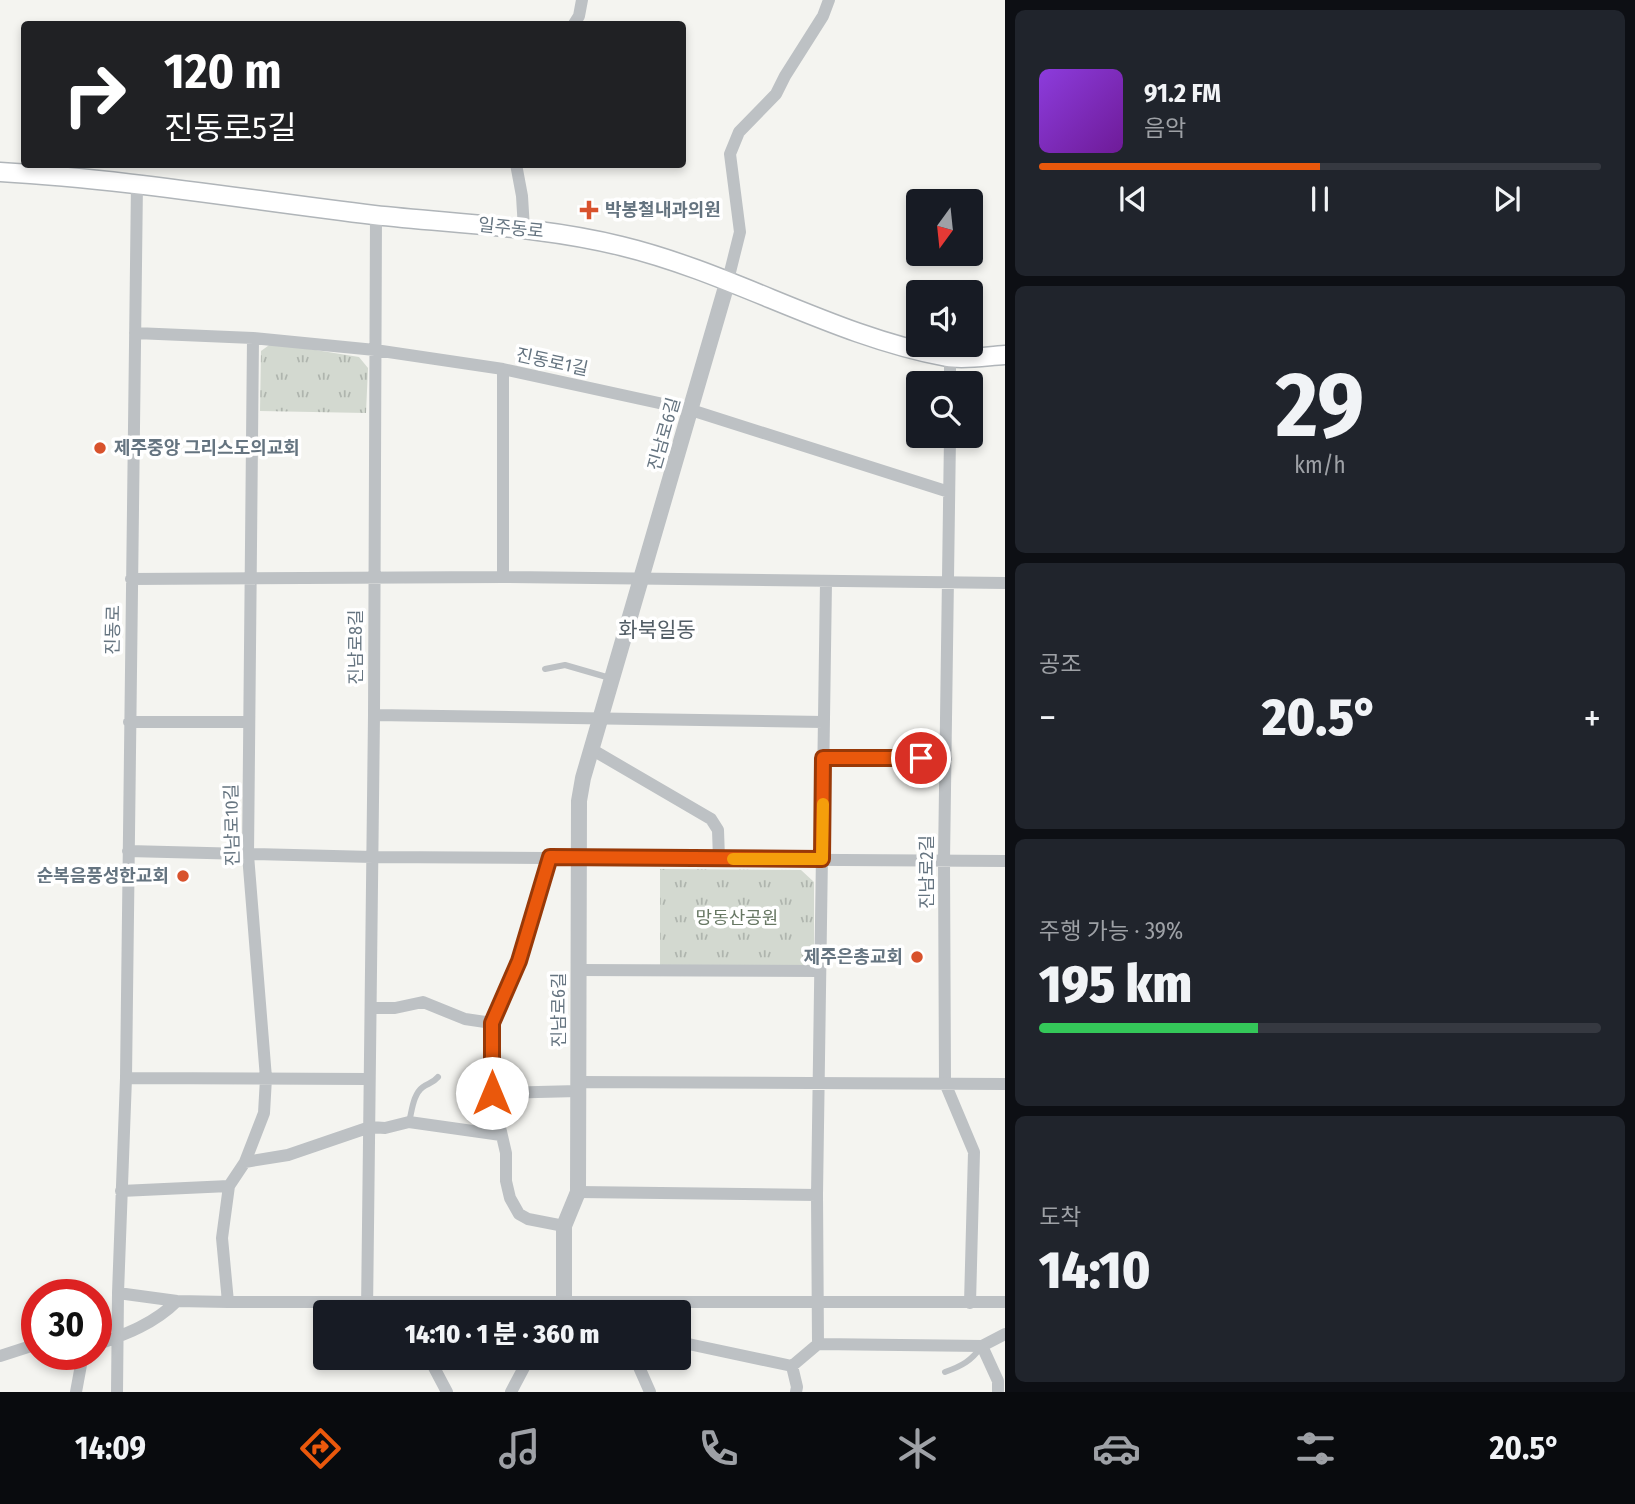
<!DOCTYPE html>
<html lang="ko">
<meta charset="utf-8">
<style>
body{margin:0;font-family:"Fira Sans Condensed","Noto Sans KR",sans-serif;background:#20242c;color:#f1f3f6;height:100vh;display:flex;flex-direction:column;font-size:26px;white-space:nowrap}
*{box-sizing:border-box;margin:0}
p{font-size:23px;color:#9ea1a6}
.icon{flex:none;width:38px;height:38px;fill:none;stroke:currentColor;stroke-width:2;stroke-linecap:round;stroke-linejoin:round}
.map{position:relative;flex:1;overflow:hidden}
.sheet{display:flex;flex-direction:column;gap:10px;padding:10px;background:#0d0f14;width:630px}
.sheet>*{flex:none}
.banner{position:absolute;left:21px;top:21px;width:665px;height:147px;border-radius:7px;box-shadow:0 4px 10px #0003;background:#202124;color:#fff;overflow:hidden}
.needle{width:46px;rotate:195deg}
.buttons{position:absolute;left:906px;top:189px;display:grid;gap:14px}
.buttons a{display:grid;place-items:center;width:77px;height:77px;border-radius:7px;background:#171b24;box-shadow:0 4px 10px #0003;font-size:35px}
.speed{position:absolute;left:21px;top:1279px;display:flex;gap:14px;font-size:35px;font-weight:700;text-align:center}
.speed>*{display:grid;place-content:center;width:91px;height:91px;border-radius:50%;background:#171b24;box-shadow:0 4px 10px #0003;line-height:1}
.speed .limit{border:10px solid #d22;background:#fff;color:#111}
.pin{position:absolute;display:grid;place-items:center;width:60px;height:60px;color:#fff;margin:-30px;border:4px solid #fff;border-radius:50%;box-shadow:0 2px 7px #0007}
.me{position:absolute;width:77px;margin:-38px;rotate:0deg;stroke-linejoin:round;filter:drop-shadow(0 0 5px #0008)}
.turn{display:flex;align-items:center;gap:24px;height:147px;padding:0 28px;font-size:32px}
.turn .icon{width:91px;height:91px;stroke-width:2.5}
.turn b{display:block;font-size:49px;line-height:60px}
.big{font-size:52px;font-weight:800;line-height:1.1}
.sheet .tile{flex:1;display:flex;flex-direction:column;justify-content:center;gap:10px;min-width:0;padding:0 24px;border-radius:10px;background:#20242c}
.sheet .dial{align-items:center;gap:0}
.dial b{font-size:91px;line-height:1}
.song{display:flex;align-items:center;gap:21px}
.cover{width:84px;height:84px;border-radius:10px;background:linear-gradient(135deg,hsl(270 70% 55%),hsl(280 70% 35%))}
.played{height:7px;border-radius:4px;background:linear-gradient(90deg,#ea580c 50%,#363941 50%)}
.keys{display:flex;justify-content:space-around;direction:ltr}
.heat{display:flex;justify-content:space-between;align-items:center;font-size:38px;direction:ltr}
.charge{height:10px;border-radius:5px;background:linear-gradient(90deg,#34c759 39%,#363941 0)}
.trip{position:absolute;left:313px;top:1300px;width:378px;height:70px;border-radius:7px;background:#171b24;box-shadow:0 4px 10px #0003;font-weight:800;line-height:70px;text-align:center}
.tabs{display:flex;height:112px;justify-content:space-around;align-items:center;background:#090b0e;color:#9ea1a6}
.tabs .icon{width:49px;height:49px}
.tabs .on{color:#ea580c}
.tabs b{font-size:32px;color:#f1f3f6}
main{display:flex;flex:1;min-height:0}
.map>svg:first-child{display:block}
.park{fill:url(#park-tufts)}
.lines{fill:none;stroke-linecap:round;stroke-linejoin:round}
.secondary-casing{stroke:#b0b5b9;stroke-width:21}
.service{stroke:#bdc1c4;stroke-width:6}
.minor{stroke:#bdc1c4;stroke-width:12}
.tertiary{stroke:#bdc1c4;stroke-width:16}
.secondary{stroke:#fff;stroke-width:18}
.route-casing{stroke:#983908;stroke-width:18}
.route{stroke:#ea580c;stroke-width:12}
.slow{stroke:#f59e0b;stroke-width:12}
.poi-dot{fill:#d8522c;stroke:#fff;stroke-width:2.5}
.labels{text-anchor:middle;stroke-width:7;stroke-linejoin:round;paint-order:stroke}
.poi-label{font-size:18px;font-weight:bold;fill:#657480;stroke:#fff;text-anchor:start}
.street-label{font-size:18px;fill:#657480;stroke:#fff}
.park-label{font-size:18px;fill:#677763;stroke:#fff}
.quarter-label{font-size:21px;fill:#525d65;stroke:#fff}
</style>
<main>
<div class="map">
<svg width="1005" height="1392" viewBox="0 0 1005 1392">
<defs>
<pattern id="park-tufts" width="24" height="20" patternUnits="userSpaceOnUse" patternTransform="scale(1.75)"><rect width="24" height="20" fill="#d3d9d0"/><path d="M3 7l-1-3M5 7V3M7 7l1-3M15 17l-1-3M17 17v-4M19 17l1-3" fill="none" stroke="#afb5ae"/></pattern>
</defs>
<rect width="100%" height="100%" fill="#f4f4f0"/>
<!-- park -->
<path class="park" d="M272 343 359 357 368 368 366 413 260 411 261 351Z
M660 869 801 870 814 882V956L806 967 660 966Z"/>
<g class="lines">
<!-- secondary casing -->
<g class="secondary-casing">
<path id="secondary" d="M0 172C126 179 249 200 374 215 456 224 540 226 621 246 733 273 833 336 947 357 965 360 987 356 1005 355"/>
</g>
<!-- service -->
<path class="service" d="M545 669 565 665 610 678
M409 1122C412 1111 413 1094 423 1087 429 1083 433 1083 438 1077
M945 1372C962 1366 971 1361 982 1346"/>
<!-- minor -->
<path class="minor" d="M574 24 579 16 582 0
M516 164 522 196 524 229
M728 280 740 232 730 154 739 132 776 94 785 76 823 16 829 0
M135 333 253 338 375 350 503 369 691 410 949 492
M950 383V358
M950 436 944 860 945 1083 974 1152 970 1303
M503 577V369
M131 579 503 577 1005 583
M374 715 823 722
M129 722H249
M591 749 711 819 718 830 719 859
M823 758 946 759
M128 851 373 857 1005 861
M549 857 519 961 492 1023V1093L506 1153V1181L510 1198 519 1214 528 1219 564 1226
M579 970 820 971
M371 1008H395L423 1002 465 1019 492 1023
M126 1078 368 1079
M579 1082 1005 1084
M492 1093 578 1091
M245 1162 288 1155 370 1127 385 1128 409 1122 501 1135
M121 1191 229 1186
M578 1192 817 1195
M118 1293 177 1301 228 1302H1005
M228 1302 222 1238 229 1186 245 1162 264 1113 266 1078 248 855 253 338
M367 1312 374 715 376 215
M557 1312 564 1302 580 1312
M679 1342 792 1366 818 1344 982 1346 1005 1334
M818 1344 817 1195 826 582
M96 1345C126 1334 154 1324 177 1301
M982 1346 998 1381V1392
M0 1356 28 1347 37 1341
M429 1358 447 1392
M635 1358 650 1392
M792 1366 797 1387 796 1392
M76 1392 83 1354
M117 1392 118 1293 126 1078 137 183
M511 1392 529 1358"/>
<!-- tertiary -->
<path class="tertiary" d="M564 1302V1226L578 1192 579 801 583 778 728 280"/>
<!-- secondary -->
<use href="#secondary" class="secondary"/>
</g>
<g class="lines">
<!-- route casing -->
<g class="route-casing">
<path id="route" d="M492 1093V1023L519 961 550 857 822 859 823 758H921"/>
</g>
<!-- route -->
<use href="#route" class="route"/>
<!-- slow -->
<path class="slow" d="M733 859H822L823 804"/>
</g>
<!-- markers -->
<g class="poi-dot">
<path d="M585.5 199.5h7v7h7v7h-7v7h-7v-7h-7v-7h7z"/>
<circle cx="100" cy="448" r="7"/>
<circle cx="183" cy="876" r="7"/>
<circle cx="917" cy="957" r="7"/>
</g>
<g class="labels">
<!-- poi labels -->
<g class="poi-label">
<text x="605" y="216">박봉철내과의원</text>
<text x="114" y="454">제주중앙 그리스도의교회</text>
<text x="169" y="882" text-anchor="end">순복음풍성한교회</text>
<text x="903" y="963" text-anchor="end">제주은총교회</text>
</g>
<!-- street labels -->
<g class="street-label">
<text transform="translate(511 228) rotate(6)" y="6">일주동로</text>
<text transform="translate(552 362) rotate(12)" y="6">진동로1길</text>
<text transform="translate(664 434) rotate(-74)" y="6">진남로6길</text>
<text transform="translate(113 630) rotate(-89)" y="6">진동로</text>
<text transform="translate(356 647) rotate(-90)" y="6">진남로8길</text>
<text transform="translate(232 825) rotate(-91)" y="6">진남로10길</text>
<text transform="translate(927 872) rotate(-90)" y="6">진남로2길</text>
<text transform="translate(559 1010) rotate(-90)" y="6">진남로6길</text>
</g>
<!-- park labels -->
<g class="park-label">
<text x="737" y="924">망동산공원</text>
</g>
<!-- quarter labels -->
<g class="quarter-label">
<text x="657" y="637">화북일동</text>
</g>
</g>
</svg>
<div class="buttons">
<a><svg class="needle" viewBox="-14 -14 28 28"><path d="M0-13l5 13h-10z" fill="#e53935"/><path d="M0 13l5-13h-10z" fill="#9ea1a6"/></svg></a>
<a><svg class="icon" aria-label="sound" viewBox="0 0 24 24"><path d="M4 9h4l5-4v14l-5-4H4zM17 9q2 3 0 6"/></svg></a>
<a><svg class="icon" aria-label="search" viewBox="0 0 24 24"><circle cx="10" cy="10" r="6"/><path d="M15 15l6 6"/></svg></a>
</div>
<div class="speed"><div class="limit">30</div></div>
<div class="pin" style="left:921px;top:758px;background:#d93025"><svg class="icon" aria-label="arrive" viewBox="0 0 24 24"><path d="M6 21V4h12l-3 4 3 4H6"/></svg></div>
<svg class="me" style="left:492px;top:1093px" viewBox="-20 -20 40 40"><circle r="19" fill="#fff"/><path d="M0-13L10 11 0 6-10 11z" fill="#ea580c"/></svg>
<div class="trip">14:10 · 1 분 · 360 m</div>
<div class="banner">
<div class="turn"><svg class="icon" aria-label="right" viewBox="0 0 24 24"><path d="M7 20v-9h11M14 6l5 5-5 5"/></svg><div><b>120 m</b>진동로5길</div></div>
</div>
</div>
<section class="sheet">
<div class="tile">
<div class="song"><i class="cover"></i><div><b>91.2 FM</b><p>음악</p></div></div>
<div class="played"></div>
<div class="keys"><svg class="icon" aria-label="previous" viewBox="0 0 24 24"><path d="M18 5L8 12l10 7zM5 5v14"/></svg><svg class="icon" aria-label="pause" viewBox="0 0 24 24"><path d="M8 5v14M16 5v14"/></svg><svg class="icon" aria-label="next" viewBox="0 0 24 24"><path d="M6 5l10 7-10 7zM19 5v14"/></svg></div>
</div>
<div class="tile dial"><b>29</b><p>km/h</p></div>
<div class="tile"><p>공조</p>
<div class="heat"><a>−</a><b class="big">20.5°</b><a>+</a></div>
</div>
<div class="tile"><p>주행 가능 · 39%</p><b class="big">195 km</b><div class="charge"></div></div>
<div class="tile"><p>도착</p><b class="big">14:10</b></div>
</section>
</main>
<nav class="tabs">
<b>14:09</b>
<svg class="icon on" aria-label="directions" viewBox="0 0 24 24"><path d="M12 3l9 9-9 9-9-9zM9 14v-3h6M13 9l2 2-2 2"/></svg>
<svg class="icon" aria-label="music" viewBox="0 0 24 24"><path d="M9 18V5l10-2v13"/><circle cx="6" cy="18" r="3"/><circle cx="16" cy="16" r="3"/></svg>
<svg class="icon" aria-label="phone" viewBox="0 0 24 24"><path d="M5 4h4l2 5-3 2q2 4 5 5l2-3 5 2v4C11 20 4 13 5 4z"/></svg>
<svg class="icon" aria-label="climate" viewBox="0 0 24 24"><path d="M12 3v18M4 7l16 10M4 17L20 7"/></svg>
<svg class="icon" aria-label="car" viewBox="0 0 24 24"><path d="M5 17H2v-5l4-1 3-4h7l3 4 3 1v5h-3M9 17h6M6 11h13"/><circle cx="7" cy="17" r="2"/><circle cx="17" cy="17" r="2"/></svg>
<svg class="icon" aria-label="filters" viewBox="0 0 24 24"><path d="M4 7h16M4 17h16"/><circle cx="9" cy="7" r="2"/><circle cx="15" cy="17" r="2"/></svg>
<b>20.5°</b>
</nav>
